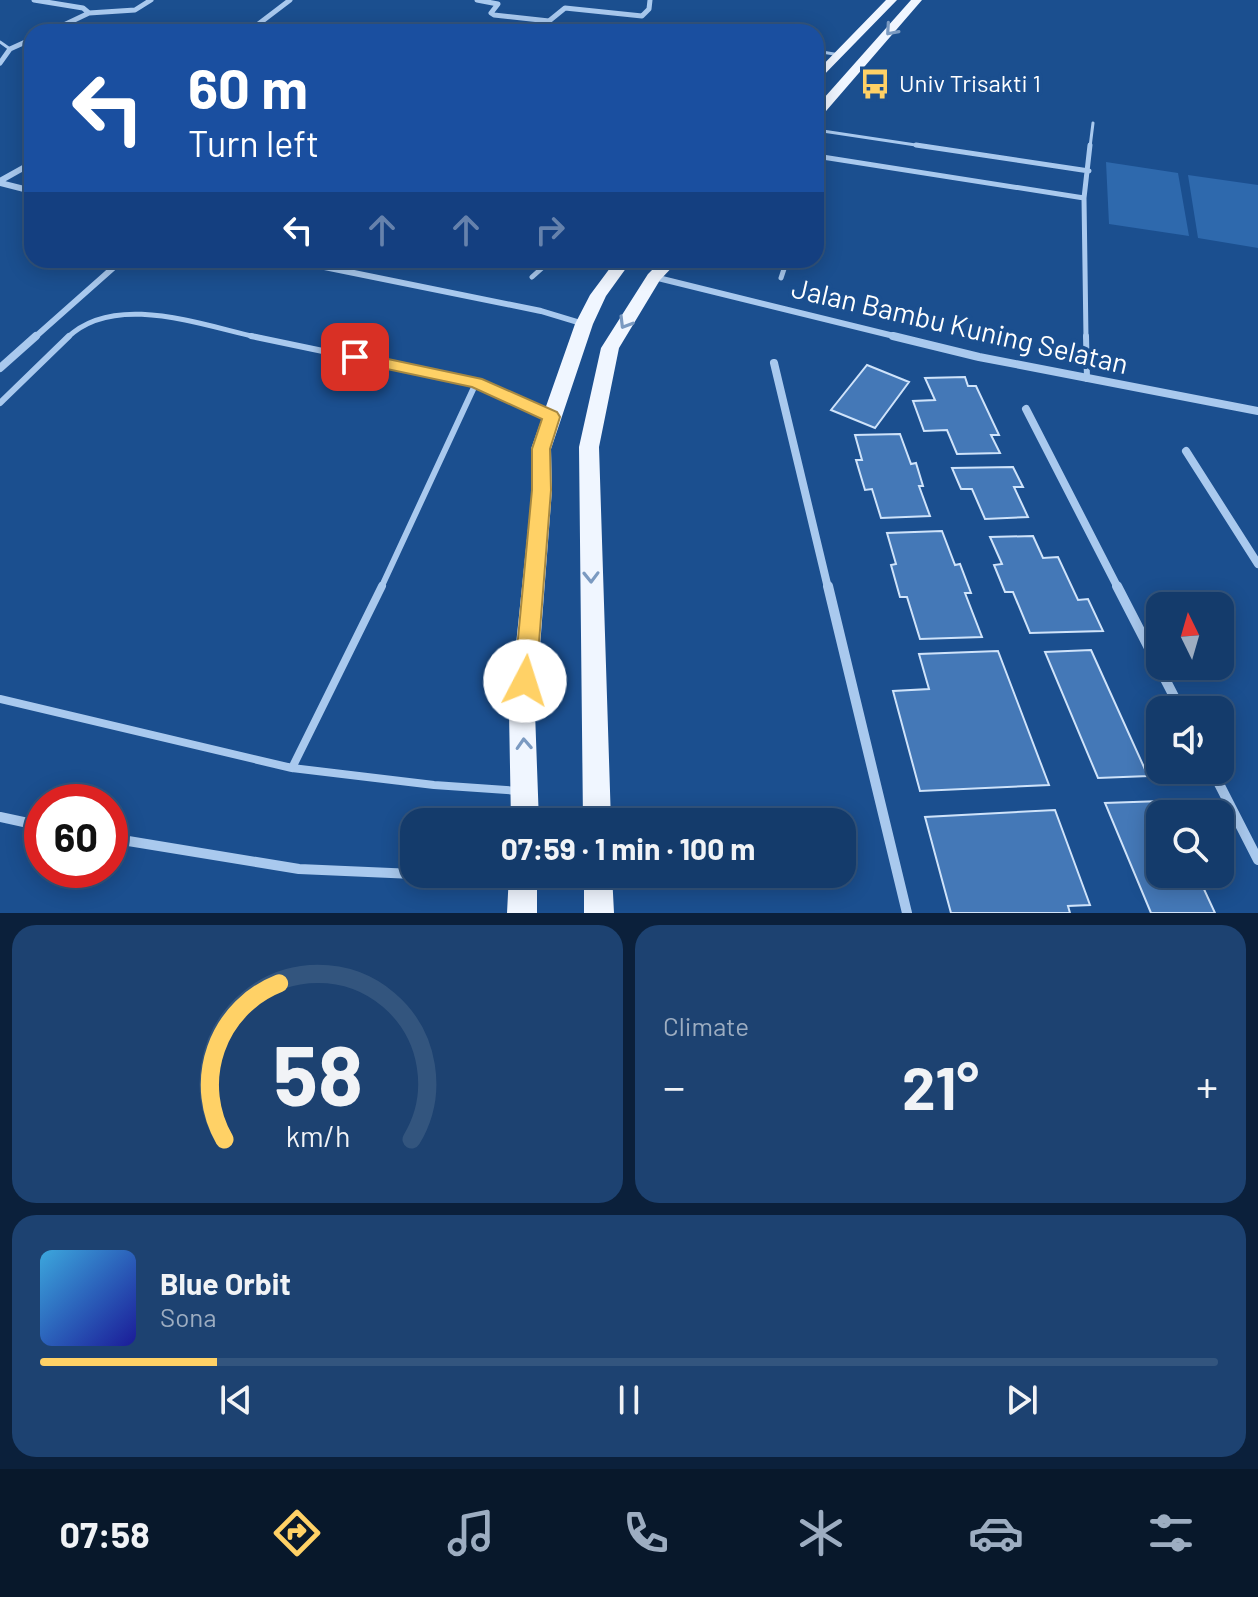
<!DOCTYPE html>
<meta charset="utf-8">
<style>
body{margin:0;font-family:Barlow,sans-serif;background:#1d4271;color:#f1f3f6;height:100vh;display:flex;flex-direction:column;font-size:30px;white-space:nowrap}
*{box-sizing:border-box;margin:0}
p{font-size:26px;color:#9dadc1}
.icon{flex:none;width:44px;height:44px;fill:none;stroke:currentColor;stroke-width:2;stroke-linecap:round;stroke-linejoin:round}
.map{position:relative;height:913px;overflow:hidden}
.side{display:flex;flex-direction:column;gap:12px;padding:12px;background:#0b203b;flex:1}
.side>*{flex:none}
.guide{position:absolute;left:24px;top:24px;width:800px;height:244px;border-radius:24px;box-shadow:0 4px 20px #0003,0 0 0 2px #33557e;background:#1a4fa0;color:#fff;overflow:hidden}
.needle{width:52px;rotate:355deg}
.fabs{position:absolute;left:1146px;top:592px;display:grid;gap:16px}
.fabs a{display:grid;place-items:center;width:88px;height:88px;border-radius:16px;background:#143b6b;box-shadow:0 4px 20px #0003,0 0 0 2px #33557e;font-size:40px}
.speed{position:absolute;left:24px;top:784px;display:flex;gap:16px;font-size:40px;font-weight:700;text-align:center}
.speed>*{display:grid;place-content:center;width:104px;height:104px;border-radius:50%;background:#143b6b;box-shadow:0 4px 20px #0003,0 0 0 2px #33557e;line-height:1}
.speed .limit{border:12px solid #d22;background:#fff;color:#111}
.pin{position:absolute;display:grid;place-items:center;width:68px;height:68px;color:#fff;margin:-34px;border-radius:16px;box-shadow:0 4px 12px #0006}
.me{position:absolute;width:88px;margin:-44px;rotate:5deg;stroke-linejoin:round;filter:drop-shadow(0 0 6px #0008)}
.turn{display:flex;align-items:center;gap:28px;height:168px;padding:0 32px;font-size:36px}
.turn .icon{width:104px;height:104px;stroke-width:2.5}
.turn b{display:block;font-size:56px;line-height:68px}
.lanes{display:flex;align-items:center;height:76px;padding:0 32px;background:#0003;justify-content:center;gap:40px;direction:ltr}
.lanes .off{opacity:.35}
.big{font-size:60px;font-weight:700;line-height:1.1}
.side .tile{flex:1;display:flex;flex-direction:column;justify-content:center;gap:12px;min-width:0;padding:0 28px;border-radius:24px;background:#1d4271}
.side .dial{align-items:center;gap:0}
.dial svg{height:208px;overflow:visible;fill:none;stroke:#33557e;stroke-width:7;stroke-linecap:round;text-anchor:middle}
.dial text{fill:#f1f3f6;stroke:none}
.song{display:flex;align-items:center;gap:24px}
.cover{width:96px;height:96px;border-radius:12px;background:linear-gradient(135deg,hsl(200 70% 55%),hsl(240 70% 35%))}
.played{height:8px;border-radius:4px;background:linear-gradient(90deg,#ffd166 15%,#33557e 15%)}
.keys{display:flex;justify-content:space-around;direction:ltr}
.heat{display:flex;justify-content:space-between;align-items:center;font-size:44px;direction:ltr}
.side .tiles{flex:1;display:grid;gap:12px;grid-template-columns:1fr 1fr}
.tile:last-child{grid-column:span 2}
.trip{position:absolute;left:400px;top:808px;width:456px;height:80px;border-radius:24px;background:#143b6b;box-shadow:0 4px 20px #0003,0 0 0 2px #33557e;font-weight:700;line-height:80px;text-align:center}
.tabs{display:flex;height:128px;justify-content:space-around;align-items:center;background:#08182b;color:#9dadc1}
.tabs .icon{width:56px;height:56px}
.tabs .current{color:#ffd166}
.tabs b{font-size:36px;color:#f1f3f6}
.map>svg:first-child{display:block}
.green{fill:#2e69ad}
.building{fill:#4478b7;stroke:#cfe3fa;stroke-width:2}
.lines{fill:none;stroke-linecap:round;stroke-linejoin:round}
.service-far3{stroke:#a9c9ee;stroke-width:3}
.service-far2{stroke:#a9c9ee;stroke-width:5}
.service-far1{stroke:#a9c9ee;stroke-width:6}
.service{stroke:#a9c9ee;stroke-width:8}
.minor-far3{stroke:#a9c9ee;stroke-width:5}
.minor-far2{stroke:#a9c9ee;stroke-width:6}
.minor-far1{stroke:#a9c9ee;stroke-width:8}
.minor{stroke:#a9c9ee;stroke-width:10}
.primary{fill:#f0f6ff;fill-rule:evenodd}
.oneway{stroke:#7b9ac1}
.route{fill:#ffd166;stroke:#a68842;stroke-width:2}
.labels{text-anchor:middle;stroke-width:8;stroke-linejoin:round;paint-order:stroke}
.far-poi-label{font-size:24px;fill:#fff;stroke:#1b4f8f;text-anchor:start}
.street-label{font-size:28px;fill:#fff;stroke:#1b4f8f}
</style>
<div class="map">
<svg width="1258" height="913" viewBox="0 0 1258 913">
<rect width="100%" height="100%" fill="#1b4f8f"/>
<!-- green -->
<path class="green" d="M1106 162 1178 173 1189 236 1109 224Z
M1188 175 1258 185V248L1198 238Z"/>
<!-- building -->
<path class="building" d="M867 365 909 382 875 428 831 410Z
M965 377 968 386H976L999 435H991L1000 453 957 454 947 430 924 431 913 401 935 400 925 378Z
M900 434 911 464 916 463 923 486H919L930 516 881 518 872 489 865 490 856 460H862L855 435Z
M1013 467 1023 487H1014L1028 517 985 519 972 489H961L952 468Z
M942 531 955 565 960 564 971 593H965L982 637 920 639 907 597H900L891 565 896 564 887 533Z
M1033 536 1043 558 1058 557 1078 600 1088 599 1103 631 1030 633 1013 592H1005L994 565 1002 564 990 537Z
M1091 650 1148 776 1098 778 1045 652Z
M998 651 1049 785 920 791 893 691 929 689 919 654Z
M1162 801 1169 814H1160V874H1197L1215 913H1151L1105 803Z
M1055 810 1090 905 1068 906 1070 913H951L925 817Z"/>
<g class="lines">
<!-- service-far3 -->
<path class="service-far3" d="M0 42 10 49
M816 51 840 55
M816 130 929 147
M1090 147 1093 123"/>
<!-- service-far2 -->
<path class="service-far2" d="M916 145 1089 171
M816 156 1084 198
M816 178 823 157
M532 277 551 260
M781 278 787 260
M67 338C115 291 203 326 261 338
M1086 338 1084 198 1090 145"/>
<!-- service-far1 -->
<path class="service-far1" d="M251 336 476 383 549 416
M1086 336 1087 379
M0 403 69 336
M381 588 476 383"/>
<!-- service -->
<path class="service" d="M0 699 292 768 434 785 519 791
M292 768 382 586"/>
<!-- minor-far3 -->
<path class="minor-far3" d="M34 0 83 8 89 13
M477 0 498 4 491 13 494 15 549 21 565 8 642 16 649 9 650 0
M49 32 89 13 135 10 151 0
M248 32 290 0
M0 63 10 49 32 39"/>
<!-- minor-far2 -->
<path class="minor-far2" d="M0 181 32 163
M0 183 32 191
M290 260 541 311 584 324
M654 277 902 338
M34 338 122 260"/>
<!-- minor-far1 -->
<path class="minor-far1" d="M893 336 979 357 1258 411
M774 363 828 588
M0 368 36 336
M1026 409 1118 588
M1186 451 1258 564"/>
<!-- minor -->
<path class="minor" d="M828 586 907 913
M1117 586 1181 710
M1212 770 1258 860
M0 817 42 826
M110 838 299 869 414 874"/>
<!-- primary -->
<path class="primary" d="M886 0H897L816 83V72Z
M911 0H922L820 118 816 119V107Z
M616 260H632L606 296 593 324 551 449 552 490 535 712 539 822H511L509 712 532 490 531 449 575 324 590 295Z
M662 260H679L660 280 619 348 599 447 611 822H583L579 447 601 348 648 274Z
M509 874H537V913H507Z
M584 874H612L614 913H584Z"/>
</g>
<!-- one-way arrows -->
<defs><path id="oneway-chevron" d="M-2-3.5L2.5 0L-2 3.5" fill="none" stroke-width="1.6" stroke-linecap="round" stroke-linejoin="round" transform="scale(2)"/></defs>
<g class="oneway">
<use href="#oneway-chevron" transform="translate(891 30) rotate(131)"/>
<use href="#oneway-chevron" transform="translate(625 323) rotate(121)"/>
<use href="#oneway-chevron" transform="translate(591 577) rotate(89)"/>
<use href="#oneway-chevron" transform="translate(524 744) rotate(-93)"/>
</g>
<!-- route -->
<path class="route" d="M355 352 482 379 557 412 560 417 550 449 551 490 536 681 533 688 525 691 517 688 514 681 532 490V449L542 419 472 387 349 361V354Z"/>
<!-- icons -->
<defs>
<g id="bus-bare" transform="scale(2.4)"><path d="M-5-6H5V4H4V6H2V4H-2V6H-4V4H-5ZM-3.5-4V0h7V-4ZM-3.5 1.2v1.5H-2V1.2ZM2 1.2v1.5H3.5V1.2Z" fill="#ffd166" stroke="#1b4f8f" stroke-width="2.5" paint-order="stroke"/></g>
</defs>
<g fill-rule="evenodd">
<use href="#bus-bare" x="875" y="84"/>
</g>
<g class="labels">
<!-- far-poi labels -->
<g class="far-poi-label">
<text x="899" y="92">Univ Trisakti 1</text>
</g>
<!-- street labels -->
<g class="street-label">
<text transform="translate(960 326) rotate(13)" y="10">Jalan Bambu Kuning Selatan</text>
</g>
</g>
</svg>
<div class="fabs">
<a><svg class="needle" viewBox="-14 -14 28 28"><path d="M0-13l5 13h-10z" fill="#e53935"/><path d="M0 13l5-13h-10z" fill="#9dadc1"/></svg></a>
<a><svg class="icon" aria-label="sound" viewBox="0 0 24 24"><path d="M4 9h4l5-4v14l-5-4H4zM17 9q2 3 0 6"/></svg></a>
<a><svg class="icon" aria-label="search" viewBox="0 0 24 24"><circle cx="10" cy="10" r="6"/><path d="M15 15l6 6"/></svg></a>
</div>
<div class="speed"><div class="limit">60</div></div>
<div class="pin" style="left:355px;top:357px;background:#d93025"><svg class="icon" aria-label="arrive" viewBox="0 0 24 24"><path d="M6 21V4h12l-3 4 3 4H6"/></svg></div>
<svg class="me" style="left:525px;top:681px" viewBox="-20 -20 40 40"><circle r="19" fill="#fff"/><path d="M0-13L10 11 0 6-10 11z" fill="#ffd166"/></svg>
<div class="trip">07:59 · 1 min · 100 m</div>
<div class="guide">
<div class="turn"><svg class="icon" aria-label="left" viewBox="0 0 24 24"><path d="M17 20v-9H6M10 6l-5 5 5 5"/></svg><div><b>60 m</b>Turn left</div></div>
<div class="lanes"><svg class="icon" aria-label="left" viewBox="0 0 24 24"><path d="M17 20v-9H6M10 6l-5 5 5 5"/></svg><svg class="icon off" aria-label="ahead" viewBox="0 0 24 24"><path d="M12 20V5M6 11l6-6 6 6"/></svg><svg class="icon off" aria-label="ahead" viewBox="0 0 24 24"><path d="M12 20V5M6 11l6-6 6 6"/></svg><svg class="icon off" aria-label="right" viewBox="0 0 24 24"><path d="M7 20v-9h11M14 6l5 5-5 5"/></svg></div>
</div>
</div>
<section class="side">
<div class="tiles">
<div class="tile dial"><svg viewBox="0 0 100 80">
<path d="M14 69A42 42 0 1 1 86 69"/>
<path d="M14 69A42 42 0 0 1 35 9" stroke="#ffd166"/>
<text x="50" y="56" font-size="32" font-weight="700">58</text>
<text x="50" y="72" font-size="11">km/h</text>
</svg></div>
<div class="tile"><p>Climate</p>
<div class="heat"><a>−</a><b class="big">21°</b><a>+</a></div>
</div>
<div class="tile">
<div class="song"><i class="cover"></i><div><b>Blue Orbit</b><p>Sona</p></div></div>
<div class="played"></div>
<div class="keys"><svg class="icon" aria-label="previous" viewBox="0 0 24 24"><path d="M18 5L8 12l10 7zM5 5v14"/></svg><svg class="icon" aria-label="pause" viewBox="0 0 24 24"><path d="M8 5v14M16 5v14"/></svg><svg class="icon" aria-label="next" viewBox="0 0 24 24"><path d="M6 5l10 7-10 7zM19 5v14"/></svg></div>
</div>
</div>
</section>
<nav class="tabs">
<b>07:58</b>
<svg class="icon current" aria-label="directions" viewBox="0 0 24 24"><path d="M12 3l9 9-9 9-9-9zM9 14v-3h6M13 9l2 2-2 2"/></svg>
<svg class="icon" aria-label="music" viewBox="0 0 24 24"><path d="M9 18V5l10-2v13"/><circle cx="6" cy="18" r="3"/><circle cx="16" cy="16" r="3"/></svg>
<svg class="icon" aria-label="phone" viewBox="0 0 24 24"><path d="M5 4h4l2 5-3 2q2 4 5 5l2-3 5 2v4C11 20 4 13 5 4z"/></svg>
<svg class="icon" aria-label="climate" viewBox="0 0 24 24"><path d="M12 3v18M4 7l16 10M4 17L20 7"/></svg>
<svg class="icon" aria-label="car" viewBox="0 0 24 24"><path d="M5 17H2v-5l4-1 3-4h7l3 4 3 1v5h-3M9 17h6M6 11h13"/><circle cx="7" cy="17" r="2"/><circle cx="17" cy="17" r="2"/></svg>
<svg class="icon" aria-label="filters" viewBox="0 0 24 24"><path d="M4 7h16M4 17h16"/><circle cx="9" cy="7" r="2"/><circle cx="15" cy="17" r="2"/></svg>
</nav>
